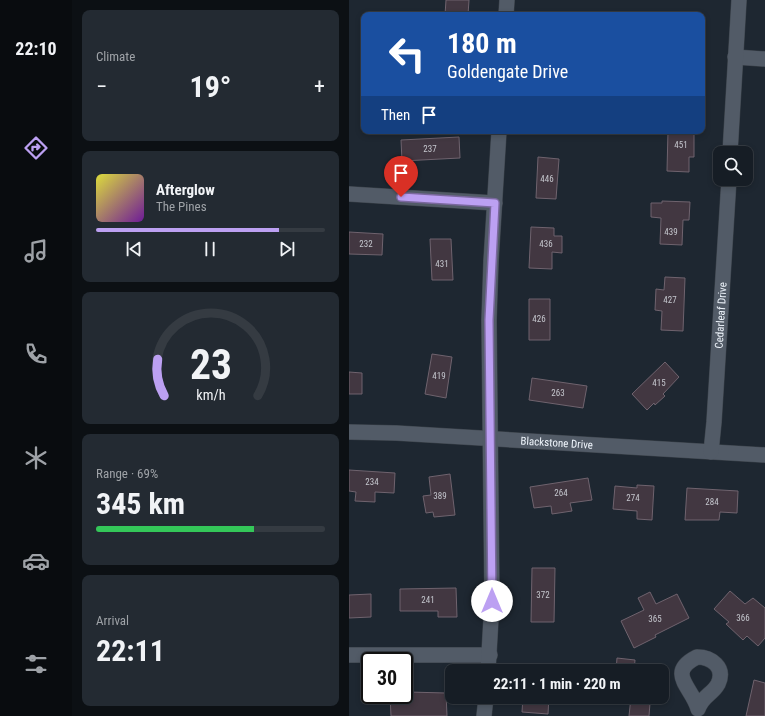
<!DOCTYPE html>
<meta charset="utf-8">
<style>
body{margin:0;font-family:"Roboto Condensed",sans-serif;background:#232a32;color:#f1f3f6;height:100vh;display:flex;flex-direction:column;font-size:15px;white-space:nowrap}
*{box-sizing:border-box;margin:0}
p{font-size:13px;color:#9ea2a7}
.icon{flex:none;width:22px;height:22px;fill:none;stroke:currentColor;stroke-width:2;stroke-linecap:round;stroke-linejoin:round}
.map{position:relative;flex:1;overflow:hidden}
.panel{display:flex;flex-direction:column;gap:10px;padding:10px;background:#0c1014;width:277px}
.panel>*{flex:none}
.guide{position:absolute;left:12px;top:12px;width:344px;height:122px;border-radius:8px;box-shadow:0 2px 6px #0003,0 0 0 1px #353b42;background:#1a4fa0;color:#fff;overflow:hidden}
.tools{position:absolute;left:364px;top:146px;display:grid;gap:8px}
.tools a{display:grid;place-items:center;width:40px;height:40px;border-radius:8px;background:#161d25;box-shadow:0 2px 6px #0003,0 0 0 1px #353b42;font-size:20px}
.speed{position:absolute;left:12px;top:652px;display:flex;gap:8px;font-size:20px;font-weight:700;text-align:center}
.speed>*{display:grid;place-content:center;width:52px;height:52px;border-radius:50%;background:#161d25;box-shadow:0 2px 6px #0003,0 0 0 1px #353b42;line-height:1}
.speed .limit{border:2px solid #111;border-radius:6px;background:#fff;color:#111}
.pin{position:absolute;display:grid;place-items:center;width:34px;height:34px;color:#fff;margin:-41px -17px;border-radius:50% 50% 50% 0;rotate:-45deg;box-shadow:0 0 4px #0007}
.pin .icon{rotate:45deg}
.me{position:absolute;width:44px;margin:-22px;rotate:0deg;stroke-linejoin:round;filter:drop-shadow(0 0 3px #0008)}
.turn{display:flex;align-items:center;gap:14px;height:84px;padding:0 20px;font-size:18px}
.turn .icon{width:52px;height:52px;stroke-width:2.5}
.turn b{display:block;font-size:28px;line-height:34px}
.then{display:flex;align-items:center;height:38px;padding:0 20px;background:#0003;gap:8px;font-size:15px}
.big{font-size:30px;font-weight:700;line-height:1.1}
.panel .widget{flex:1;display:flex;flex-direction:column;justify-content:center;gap:6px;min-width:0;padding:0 14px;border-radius:8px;background:#232a32}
.panel .dial{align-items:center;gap:0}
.dial svg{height:104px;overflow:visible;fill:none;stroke:#353b42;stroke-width:7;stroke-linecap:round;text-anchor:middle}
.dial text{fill:#f1f3f6;stroke:none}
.song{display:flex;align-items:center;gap:12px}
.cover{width:48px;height:48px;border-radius:6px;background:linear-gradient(135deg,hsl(60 70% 55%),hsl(280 70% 35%))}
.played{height:4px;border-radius:2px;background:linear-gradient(90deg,#bca0f2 80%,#353b42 80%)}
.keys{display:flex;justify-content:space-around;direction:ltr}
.heat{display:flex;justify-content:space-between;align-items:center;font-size:22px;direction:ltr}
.charge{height:6px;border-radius:3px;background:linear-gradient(90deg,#34c759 69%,#353b42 0)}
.trip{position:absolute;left:96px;top:664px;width:224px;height:40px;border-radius:8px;background:#161d25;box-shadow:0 2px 6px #0003,0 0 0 1px #353b42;font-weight:700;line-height:40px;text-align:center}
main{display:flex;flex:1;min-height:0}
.dock{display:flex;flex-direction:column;width:72px;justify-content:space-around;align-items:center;background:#090c0f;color:#9ea2a7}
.dock .icon{width:28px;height:28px}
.dock .active{color:#bca0f2}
.dock b{font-size:18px;color:#f1f3f6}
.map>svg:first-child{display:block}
.building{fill:#423741;stroke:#6f636e}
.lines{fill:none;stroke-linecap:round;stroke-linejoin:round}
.minor-casing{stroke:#3b424a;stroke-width:16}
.minor{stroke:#525b67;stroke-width:15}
.route-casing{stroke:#7a689d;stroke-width:10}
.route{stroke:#bca0f2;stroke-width:7}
.labels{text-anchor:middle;stroke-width:4;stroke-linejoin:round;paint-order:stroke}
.number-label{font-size:9px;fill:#c4c6cd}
.street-label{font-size:11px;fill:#eff5fc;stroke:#0c0f14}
</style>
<main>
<nav class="dock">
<b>22:10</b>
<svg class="icon active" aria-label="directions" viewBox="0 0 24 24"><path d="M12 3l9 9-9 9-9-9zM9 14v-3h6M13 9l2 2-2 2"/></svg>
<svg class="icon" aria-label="music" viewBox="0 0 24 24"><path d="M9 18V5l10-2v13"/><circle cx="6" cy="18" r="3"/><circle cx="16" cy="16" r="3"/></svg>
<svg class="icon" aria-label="phone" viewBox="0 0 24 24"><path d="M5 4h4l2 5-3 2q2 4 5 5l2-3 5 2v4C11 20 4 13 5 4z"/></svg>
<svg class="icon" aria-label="climate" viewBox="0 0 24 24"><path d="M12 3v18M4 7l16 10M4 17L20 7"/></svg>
<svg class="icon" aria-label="car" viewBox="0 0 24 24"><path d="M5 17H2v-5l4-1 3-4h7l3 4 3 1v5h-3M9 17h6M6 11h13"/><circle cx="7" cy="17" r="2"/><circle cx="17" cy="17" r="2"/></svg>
<svg class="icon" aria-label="filters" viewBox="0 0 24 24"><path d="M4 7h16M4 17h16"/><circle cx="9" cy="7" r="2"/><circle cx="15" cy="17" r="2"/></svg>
</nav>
<section class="panel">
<div class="widget"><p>Climate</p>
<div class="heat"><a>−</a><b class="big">19°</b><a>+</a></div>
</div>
<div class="widget">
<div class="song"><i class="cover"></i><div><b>Afterglow</b><p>The Pines</p></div></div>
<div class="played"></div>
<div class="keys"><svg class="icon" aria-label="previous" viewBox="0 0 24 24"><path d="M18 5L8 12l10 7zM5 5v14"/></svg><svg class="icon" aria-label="pause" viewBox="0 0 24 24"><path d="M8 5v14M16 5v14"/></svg><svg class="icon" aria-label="next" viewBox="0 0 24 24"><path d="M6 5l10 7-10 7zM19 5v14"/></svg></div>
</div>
<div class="widget dial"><svg viewBox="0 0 100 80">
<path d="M14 69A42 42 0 1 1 86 69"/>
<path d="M14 69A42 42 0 0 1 9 41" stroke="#bca0f2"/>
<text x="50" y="56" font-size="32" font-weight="700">23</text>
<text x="50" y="72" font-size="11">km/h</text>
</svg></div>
<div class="widget"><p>Range · 69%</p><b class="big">345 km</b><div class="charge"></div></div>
<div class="widget"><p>Arrival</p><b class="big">22:11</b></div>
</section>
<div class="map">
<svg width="416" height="716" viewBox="0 0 416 716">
<rect width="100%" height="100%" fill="#1e2731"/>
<!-- building -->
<path class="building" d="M97 0H120L119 15H96Z
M319 131H340V133L345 134V157H340V172L318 171Z
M110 137 111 158 53 161 52 140Z
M189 157 210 159 207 199 187 198Z
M313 201 341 202 340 220H334L333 245 311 244 312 218 302 217V203H313Z
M182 227 205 228V236H213V253L203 252V269L180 268Z
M0 232 34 234 33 255 0 254Z
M81 239H102L104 280H83Z
M316 277 336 278 334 331 312 330 313 311 306 310 307 289 315 290Z
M180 299H201V340H180Z
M83 354 103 357 97 398 76 394Z
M316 362 330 377 314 394 316 396 306 405 305 403 298 410 283 394Z
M0 372 13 373V394H0Z
M183 378 238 386 234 408 180 400Z
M0 470 46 473 45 493 26 492V502L6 501 7 492 0 491Z
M101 474 106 515 85 517 84 512 77 513 74 496 82 495 80 477Z
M239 478 243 500 221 503 223 511 203 514 202 506 185 508 181 487Z
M288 485 305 486 303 520 288 519V511L264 509 266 486 288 488Z
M338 488 389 491 388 513 371 512 370 520H336Z
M183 568H206L205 622H182Z
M107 588 108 617H89V611H51V589Z
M381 591 396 604 404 598 416 608V638L409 646 398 636 394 640 377 624 380 622 365 609Z
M301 592 307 604 328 594 340 618 306 635 307 637 285 648 272 621 295 610 289 598Z
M22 594V617L0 618V595Z
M268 658 286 660 285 671H267Z
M405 680 416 683V716H397Z
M59 692 97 693 98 716H42L41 695H55V694H59Z
M174 697H200L199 714 173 712Z
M282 697H299L298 702 301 703 300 716H280Z"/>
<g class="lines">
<!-- minor casing -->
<g class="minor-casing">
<g id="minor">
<path d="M157 15 158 0"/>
<path d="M386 57 416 59"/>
<path d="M381 153 390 0"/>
<path d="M0 194 146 203"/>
<path id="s1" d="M0 432 47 433 416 455"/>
<path id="s2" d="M362 452 365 422 380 179"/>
<path d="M0 655H141"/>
<path d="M348 657C362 657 377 667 369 684 363 695 354 695 349 709 344 688 316 673 348 657Z"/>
<path d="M139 671 143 601 140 320 142 261 150 131"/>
<path d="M135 716 137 697"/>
</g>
</g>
<!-- minor -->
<use href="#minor" class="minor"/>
</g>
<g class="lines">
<!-- route casing -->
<g class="route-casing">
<path id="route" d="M52 197 146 203 140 320 143 601"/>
</g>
<!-- route -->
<use href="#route" class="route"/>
</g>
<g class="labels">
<!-- number labels -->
<g class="number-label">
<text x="332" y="148">451</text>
<text x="81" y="152">237</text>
<text x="198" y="182">446</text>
<text x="322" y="235">439</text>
<text x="17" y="247">232</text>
<text x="197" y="247">436</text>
<text x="93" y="267">431</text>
<text x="321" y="303">427</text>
<text x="190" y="322">426</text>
<text x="90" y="379">419</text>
<text x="310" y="386">415</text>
<text x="209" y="396">263</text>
<text x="23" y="485">234</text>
<text x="212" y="496">264</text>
<text x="91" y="499">389</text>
<text x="284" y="501">274</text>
<text x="363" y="505">284</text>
<text x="194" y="598">372</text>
<text x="79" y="603">241</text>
<text x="394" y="621">366</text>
<text x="306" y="622">365</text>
</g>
<!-- street labels -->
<g class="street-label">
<text dy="4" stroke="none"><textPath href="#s2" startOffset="137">Cedarleaf Drive</textPath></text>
<text dy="4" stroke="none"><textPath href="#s1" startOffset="208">Blackstone Drive</textPath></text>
</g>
</g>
</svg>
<div class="tools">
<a><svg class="icon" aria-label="search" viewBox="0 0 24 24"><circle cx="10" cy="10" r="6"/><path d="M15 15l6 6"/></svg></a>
</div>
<div class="speed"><div class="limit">30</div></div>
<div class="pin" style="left:52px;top:197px;background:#d93025"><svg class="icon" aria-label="arrive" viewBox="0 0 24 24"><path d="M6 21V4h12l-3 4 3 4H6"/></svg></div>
<svg class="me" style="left:143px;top:601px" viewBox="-20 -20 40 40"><circle r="19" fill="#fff"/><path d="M0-13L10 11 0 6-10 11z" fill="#bca0f2"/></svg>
<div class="trip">22:11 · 1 min · 220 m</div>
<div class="guide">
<div class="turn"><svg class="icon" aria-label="left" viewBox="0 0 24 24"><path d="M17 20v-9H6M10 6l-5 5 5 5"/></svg><div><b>180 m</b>Goldengate Drive</div></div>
<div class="then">Then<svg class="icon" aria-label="arrive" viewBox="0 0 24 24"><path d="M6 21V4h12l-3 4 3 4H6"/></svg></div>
</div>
</div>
</main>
